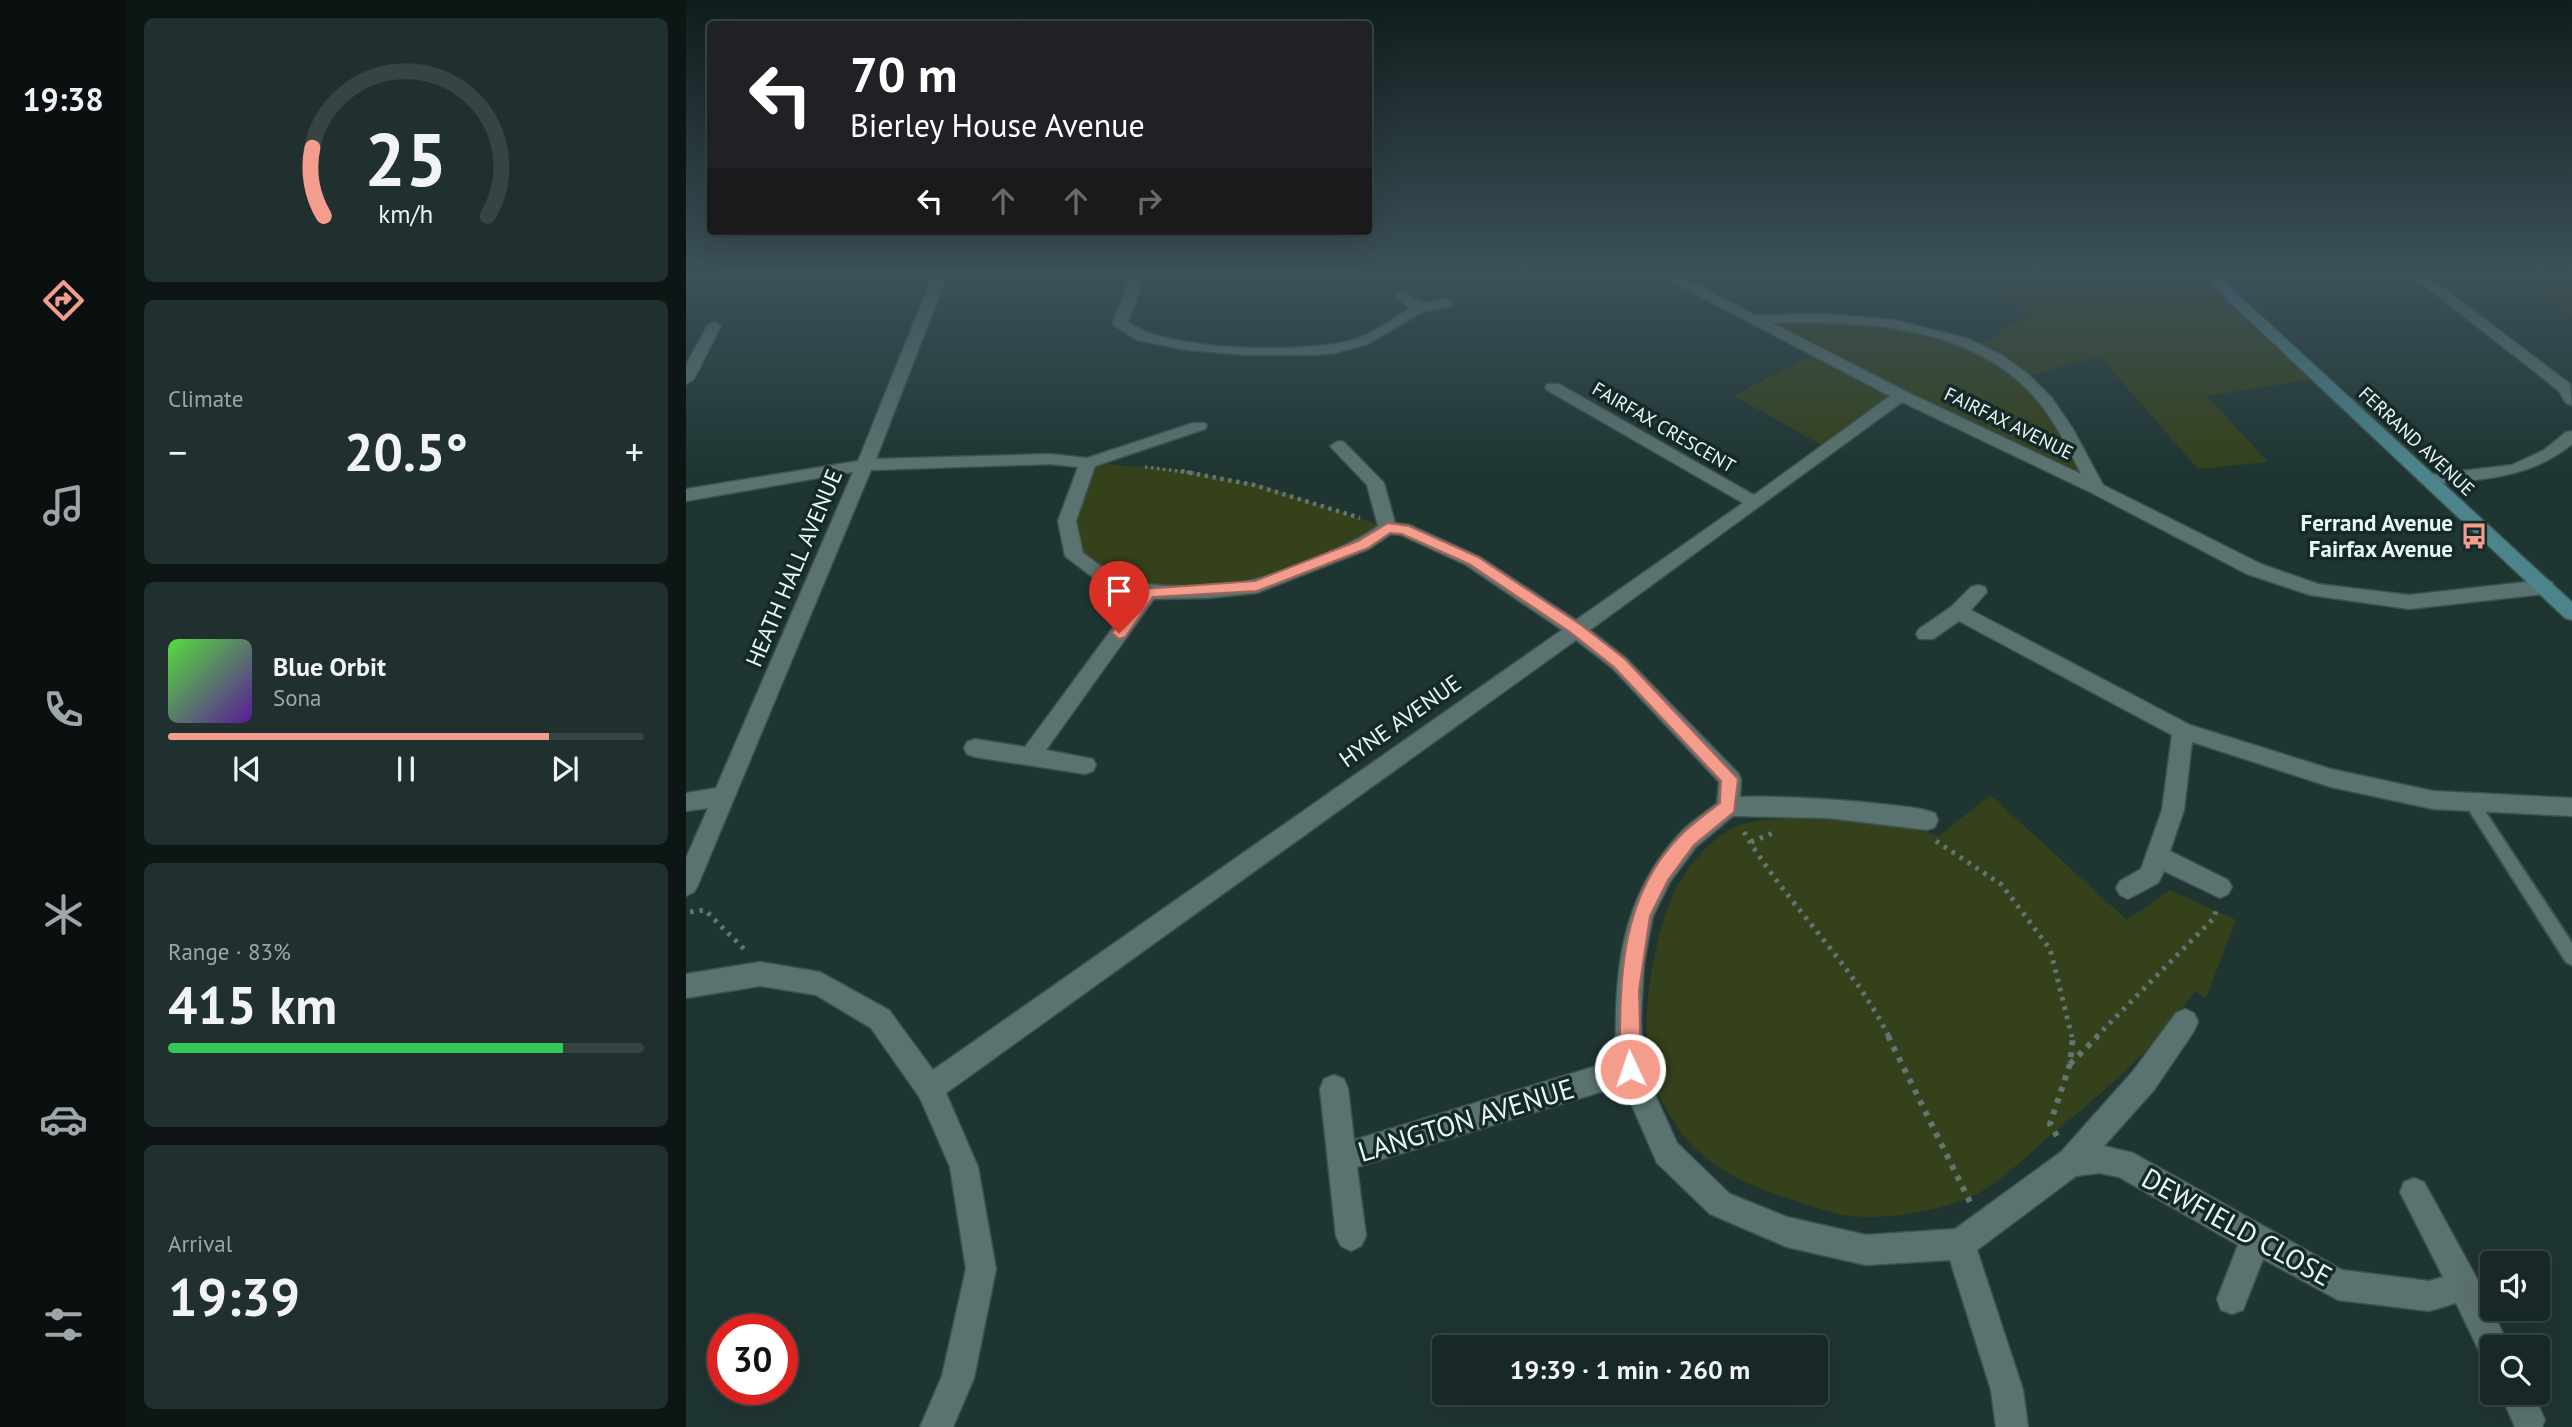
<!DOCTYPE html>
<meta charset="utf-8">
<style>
body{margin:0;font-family:"PT Sans",sans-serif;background:#20302e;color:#f1f3f6;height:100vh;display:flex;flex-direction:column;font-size:26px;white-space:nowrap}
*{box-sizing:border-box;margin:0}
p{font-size:23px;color:#9ea6a7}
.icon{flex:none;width:38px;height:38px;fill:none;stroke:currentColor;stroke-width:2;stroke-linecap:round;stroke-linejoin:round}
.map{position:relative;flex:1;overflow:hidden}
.sheet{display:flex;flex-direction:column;gap:18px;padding:18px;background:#0d1615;width:560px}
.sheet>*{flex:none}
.banner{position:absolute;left:21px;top:21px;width:665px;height:214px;border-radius:7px;box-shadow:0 7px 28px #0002,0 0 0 2px #364443;background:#202124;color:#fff;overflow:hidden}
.fabs{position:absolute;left:1794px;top:1251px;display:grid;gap:14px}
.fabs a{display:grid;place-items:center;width:70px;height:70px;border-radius:7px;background:#172826;box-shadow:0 7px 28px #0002,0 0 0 2px #364443;font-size:35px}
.speed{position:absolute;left:21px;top:1314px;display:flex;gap:14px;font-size:35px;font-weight:700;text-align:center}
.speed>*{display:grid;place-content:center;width:91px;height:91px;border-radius:50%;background:#172826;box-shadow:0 7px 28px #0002,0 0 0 2px #364443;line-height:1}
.speed .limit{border:10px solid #d22;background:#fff;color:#111}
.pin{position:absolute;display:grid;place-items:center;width:60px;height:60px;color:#fff;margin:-72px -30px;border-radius:50% 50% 50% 0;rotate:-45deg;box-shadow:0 0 7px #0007}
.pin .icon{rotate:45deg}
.me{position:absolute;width:77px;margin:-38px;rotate:357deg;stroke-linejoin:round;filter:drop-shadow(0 0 5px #0008)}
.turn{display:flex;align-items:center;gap:24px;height:147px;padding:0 28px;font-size:32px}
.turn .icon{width:91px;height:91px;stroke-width:2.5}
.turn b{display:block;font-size:49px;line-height:60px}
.lanes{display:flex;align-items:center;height:66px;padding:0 28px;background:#0003;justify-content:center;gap:35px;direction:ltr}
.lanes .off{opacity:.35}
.big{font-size:52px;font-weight:700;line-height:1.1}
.sheet .widget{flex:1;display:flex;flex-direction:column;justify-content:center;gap:10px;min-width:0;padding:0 24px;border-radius:10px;background:#20302e}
.sheet .dial{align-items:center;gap:0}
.dial svg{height:182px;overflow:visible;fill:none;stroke:#364443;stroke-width:7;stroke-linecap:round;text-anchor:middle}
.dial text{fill:#f1f3f6;stroke:none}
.song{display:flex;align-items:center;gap:21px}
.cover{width:84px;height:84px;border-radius:10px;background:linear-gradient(135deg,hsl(110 70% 55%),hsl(270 70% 35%))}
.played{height:7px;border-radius:4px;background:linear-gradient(90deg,#f59d8d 80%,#364443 80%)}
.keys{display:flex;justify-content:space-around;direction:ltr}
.heat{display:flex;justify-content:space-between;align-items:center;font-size:38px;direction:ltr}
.charge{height:10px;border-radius:5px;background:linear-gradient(90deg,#34c759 83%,#364443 0)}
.trip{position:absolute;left:746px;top:1335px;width:396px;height:70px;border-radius:7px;background:#172826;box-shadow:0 7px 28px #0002,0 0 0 2px #364443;font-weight:700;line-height:70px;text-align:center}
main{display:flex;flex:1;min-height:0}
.dock{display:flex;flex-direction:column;width:126px;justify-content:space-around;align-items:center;background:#09100f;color:#9ea6a7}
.dock .icon{width:49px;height:49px}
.dock .current{color:#f59d8d}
.dock b{font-size:32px;color:#f1f3f6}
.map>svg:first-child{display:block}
.green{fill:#34411b}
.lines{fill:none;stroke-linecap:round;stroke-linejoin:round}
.lane-casing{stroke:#3d514f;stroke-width:4}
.street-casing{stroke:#3d514f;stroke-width:3}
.secondary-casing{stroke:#3d514f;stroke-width:3}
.path-far3{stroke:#627573;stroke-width:3.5;stroke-dasharray:2.5 3.5;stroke-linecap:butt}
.path-far2{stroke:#627573;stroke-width:4.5;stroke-dasharray:3.5 4.5;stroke-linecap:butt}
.path-far1{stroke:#627573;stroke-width:5;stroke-dasharray:3.5 6;stroke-linecap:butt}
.path{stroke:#627573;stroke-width:6;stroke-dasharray:5 7;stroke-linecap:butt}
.lane{fill:#5b7370;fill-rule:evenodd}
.street{fill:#5b7370;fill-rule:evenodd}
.secondary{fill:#4c848b;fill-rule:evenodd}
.route{fill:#f59d8d;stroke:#9f665c;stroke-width:2}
.labels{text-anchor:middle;stroke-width:7;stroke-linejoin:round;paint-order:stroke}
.far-street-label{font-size:19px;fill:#eaf7f5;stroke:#152a28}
.poi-label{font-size:23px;font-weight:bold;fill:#eaf7f5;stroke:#152a28;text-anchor:end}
.street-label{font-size:23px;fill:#eaf7f5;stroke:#152a28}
.near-street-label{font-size:28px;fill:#eaf7f5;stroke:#152a28}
</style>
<main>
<nav class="dock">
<b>19:38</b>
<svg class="icon current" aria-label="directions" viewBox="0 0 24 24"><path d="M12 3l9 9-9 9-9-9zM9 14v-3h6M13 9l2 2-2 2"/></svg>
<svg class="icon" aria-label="music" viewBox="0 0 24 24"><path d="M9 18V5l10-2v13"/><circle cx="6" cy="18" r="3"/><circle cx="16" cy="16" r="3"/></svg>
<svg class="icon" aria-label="phone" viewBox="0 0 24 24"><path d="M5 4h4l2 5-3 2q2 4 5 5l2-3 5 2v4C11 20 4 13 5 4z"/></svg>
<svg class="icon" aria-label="climate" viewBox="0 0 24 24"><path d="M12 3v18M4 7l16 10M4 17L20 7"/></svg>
<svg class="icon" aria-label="car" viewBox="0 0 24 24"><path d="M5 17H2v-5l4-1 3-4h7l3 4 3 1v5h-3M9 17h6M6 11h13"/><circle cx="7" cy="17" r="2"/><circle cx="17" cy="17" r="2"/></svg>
<svg class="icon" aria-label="filters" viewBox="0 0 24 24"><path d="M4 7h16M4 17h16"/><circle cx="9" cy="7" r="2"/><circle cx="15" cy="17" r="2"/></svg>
</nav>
<section class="sheet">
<div class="widget dial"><svg viewBox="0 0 100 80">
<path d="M14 69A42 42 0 1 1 86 69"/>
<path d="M14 69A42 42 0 0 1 9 39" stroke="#f59d8d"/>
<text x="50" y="56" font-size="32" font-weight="700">25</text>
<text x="50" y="72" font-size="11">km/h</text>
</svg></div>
<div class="widget"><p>Climate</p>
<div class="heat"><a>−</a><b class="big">20.5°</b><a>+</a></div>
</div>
<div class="widget">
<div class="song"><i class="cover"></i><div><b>Blue Orbit</b><p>Sona</p></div></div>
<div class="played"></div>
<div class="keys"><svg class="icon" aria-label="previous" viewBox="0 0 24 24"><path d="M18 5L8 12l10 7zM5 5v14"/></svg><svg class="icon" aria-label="pause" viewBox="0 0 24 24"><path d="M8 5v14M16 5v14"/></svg><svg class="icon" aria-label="next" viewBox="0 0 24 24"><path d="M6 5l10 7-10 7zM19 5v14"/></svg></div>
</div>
<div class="widget"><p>Range · 83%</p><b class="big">415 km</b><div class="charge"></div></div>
<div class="widget"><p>Arrival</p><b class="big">19:39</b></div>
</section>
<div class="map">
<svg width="1886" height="1427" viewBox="0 0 1886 1427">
<rect width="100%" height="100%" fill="#1f3532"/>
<!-- green -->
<path class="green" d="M1282 270H1517L1633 378 1521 396 1582 462 1512 469 1414 357 1338 377 1380 429 1410 488 1215 395 1141 448 1048 396 1130 352 1067 319 1213 324 1290 347 1346 312 1275 273Z
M1830 270H1886V317Z
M402 463 489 469 575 485 702 528 571 586 463 592 388 556 381 521Z
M1304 795 1441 920 1484 890 1550 920 1520 998 1509 991C1469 1046 1430 1082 1378 1124 1352 1145 1328 1170 1301 1188 1268 1210 1196 1222 1158 1215 1141 1212 1124 1205 1107 1200 1069 1188 1028 1171 1001 1140 991 1129 970 1093 966 1079 952 1030 966 946 985 900 994 876 1018 845 1040 832 1055 822 1073 821 1091 819 1149 813 1197 821 1253 836Z"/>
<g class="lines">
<!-- lane casing -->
<g class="lane-casing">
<path id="lane" d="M1786 797 1791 799 1886 943V965L1880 962 1781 807 1779 803 1781 799Z"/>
</g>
<!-- street casing -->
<g class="street-casing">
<path id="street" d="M0 270H33L26 274 0 276Z
M249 270H263L190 459 364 454 401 458 507 423H519L521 426 519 429 409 466 390 521 397 553C408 561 420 571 432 577 462 590 538 588 570 579 606 569 662 547 692 526L681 485 644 446 652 441 658 442 698 483 709 523 724 525 794 557 890 620 1057 503 861 390 859 387 861 384H873L1068 495 1204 396 964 270H981L1069 315 1138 314 1209 320 1283 339 1314 354 1342 374 1366 398 1387 429 1417 485 1575 564 1632 584 1723 595 1859 580 1866 582 1868 587 1866 592 1859 594 1723 609 1624 595 1561 574 1404 492 1216 402 904 630 940 658 1052 773 1055 779 1054 797C1101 796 1149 799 1195 804 1213 806 1232 807 1249 813L1252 820 1249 827 1241 830 1142 818 1047 816 1010 847 984 882 967 916 958 963 955 1018 957 1068 991 1143 1044 1194 1101 1217 1180 1235 1269 1229 1375 1152 1448 1070 1490 1013 1499 1009 1508 1013 1512 1022 1508 1031 1468 1090 1418 1146 1447 1153 1656 1270 1743 1281 1757 1277 1714 1192 1718 1182 1728 1178 1738 1182 1789 1275 1824 1348H1806V1363L1797 1359 1770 1303 1743 1311 1652 1300 1577 1259 1557 1310 1546 1314 1535 1310 1531 1299 1552 1245 1433 1177 1413 1173 1390 1176 1291 1250 1337 1390 1342 1427H1310L1305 1390 1264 1260 1180 1265 1101 1247 1024 1214 971 1163 937 1085 671 1167 680 1236 675 1246 665 1251 655 1246 650 1236 634 1089 638 1079 648 1075 658 1079 662 1089 668 1140 930 1060C928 976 933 898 994 833 1004 822 1019 813 1031 803L1033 782 926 668 890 640 260 1093 292 1167 310 1269 288 1378 267 1427H234L256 1376 280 1269 264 1167 234 1098 185 1028 130 995 74 986 0 998V974L74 962 134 972 203 1010 247 1070 876 630 780 565 715 535 705 534 683 549 571 593 522 598 468 599 360 750 407 759 410 765 407 771 399 774 289 757 281 754 278 748 281 742 289 739 339 747 451 595 418 586 379 556 372 521 392 467 364 464 185 470 12 885 8 892 0 896V858L22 808 0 811V793L30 788 167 472 0 501V489L172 461ZM1086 323C1173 321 1279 324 1344 392 1366 415 1381 445 1395 474L1221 392Z
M446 270H460L442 322C481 352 615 353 663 341 686 335 705 320 724 308L709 296 716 292 736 303 760 299 767 303 765 306 738 311 682 344 649 353 623 355H562L501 350 451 340 429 326 427 323Z
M1719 270H1734L1884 384 1886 405 1880 403 1872 390Z
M28 322 35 326 8 379 0 384V365L21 326Z
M1886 431V444C1842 480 1795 479 1741 485L1732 480 1741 475 1826 465 1858 450 1880 432Z
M1292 585 1299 587 1301 592 1285 610 1504 725 1645 769 1747 791 1886 798V816L1747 809 1645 787 1506 742 1498 810 1484 851 1542 880 1546 887 1542 894 1534 898 1478 871 1472 883 1442 899 1434 895 1430 888 1434 881 1455 869 1476 810 1486 735 1273 621 1247 639H1233L1230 634 1233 629 1265 607 1285 587Z
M1814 1393H1847L1859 1420 1856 1427H1829Z"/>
</g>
<!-- secondary casing -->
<g class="secondary-casing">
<path id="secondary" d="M1510 270H1525L1886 602V620L1879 618Z"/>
</g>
<!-- path-far3 -->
<path class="path-far3" d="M459 467 508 473"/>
<!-- path-far2 -->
<path class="path-far2" d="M495 471 568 485 674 518"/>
<!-- path-far1 -->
<path class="path-far1" d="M1058 832C1100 904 1166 962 1203 1037
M1250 841 1316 885 1364 949 1386 1037
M1065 842 1087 833
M4 912 19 910 59 950
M1410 1037 1528 918 1530 911"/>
<!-- path -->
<path class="path" d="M1202 1036 1284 1202
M1384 1064 1412 1036
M1371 1136 1364 1124 1384 1064 1387 1036"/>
<!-- lane -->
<use href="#lane" class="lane"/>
<!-- street -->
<use href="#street" class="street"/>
<!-- secondary -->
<use href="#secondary" class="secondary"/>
</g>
<!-- sky -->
<linearGradient id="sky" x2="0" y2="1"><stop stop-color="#111d1c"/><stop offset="0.58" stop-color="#3c515a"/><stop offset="1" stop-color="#3c515a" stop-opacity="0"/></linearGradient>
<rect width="1886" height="469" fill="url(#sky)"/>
<!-- route -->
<path class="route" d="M702 523 723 526 792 557 895 625 939 659 1052 779 1048 812 1008 845 982 880 964 916 953 990 955 1069 952 1077 944 1080 937 1077 934 1069C934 985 931 898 996 834 1007 823 1021 813 1034 803L1035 781 928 667 884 632 783 564 716 534 704 533 682 548 571 591 467 597 439 637 433 639 426 633 458 589 569 581 672 541Z"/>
<!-- icons -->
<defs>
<g id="bus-bare" transform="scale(2.1)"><path d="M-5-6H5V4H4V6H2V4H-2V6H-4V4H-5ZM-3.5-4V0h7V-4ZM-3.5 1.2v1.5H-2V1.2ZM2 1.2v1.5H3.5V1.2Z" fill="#f59d8d" stroke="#152a28" stroke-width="2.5" paint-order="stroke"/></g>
</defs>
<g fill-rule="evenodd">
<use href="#bus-bare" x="1788" y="536"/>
</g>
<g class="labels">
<!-- far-street labels -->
<g class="far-street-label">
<text transform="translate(1323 423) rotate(26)" y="7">FAIRFAX AVENUE</text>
<text transform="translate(978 427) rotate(30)" y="7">FAIRFAX CRESCENT</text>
<text transform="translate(1731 441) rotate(43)" y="7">FERRAND AVENUE</text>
</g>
<!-- poi labels -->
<g class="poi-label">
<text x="1767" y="531">Ferrand Avenue<tspan x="1767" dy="26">Fairfax Avenue</tspan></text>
</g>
<!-- street labels -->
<g class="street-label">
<text transform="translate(108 568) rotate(-67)" y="8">HEATH HALL AVENUE</text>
<text transform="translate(714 721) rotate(-35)" y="8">HYNE AVENUE</text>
</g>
<!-- near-street labels -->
<g class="near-street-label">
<text transform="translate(780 1120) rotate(-17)" y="10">LANGTON AVENUE</text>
<text transform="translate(1551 1227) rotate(29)" y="10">DEWFIELD CLOSE</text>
</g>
</g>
</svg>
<div class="fabs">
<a><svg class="icon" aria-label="sound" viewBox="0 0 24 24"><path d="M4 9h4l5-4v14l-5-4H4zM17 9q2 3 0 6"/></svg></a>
<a><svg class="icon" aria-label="search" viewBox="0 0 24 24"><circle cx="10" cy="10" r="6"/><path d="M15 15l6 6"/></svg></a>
</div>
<div class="speed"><div class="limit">30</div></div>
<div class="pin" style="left:433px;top:633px;background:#d93025"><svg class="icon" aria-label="arrive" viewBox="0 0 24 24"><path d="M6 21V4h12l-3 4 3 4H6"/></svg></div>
<svg class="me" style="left:944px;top:1069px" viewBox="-20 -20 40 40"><circle r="17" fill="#f59d8d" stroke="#fff" stroke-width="3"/><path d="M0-11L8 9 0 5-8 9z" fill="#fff"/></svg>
<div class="trip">19:39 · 1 min · 260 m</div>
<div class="banner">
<div class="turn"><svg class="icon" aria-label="left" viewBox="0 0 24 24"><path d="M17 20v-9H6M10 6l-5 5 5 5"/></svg><div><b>70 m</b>Bierley House Avenue</div></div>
<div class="lanes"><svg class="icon" aria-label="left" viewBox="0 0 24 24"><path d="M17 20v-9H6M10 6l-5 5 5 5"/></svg><svg class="icon off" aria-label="ahead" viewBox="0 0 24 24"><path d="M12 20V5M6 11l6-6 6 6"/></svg><svg class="icon off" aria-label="ahead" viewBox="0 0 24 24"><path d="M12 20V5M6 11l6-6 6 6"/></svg><svg class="icon off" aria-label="right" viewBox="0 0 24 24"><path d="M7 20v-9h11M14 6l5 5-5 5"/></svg></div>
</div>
</div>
</main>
